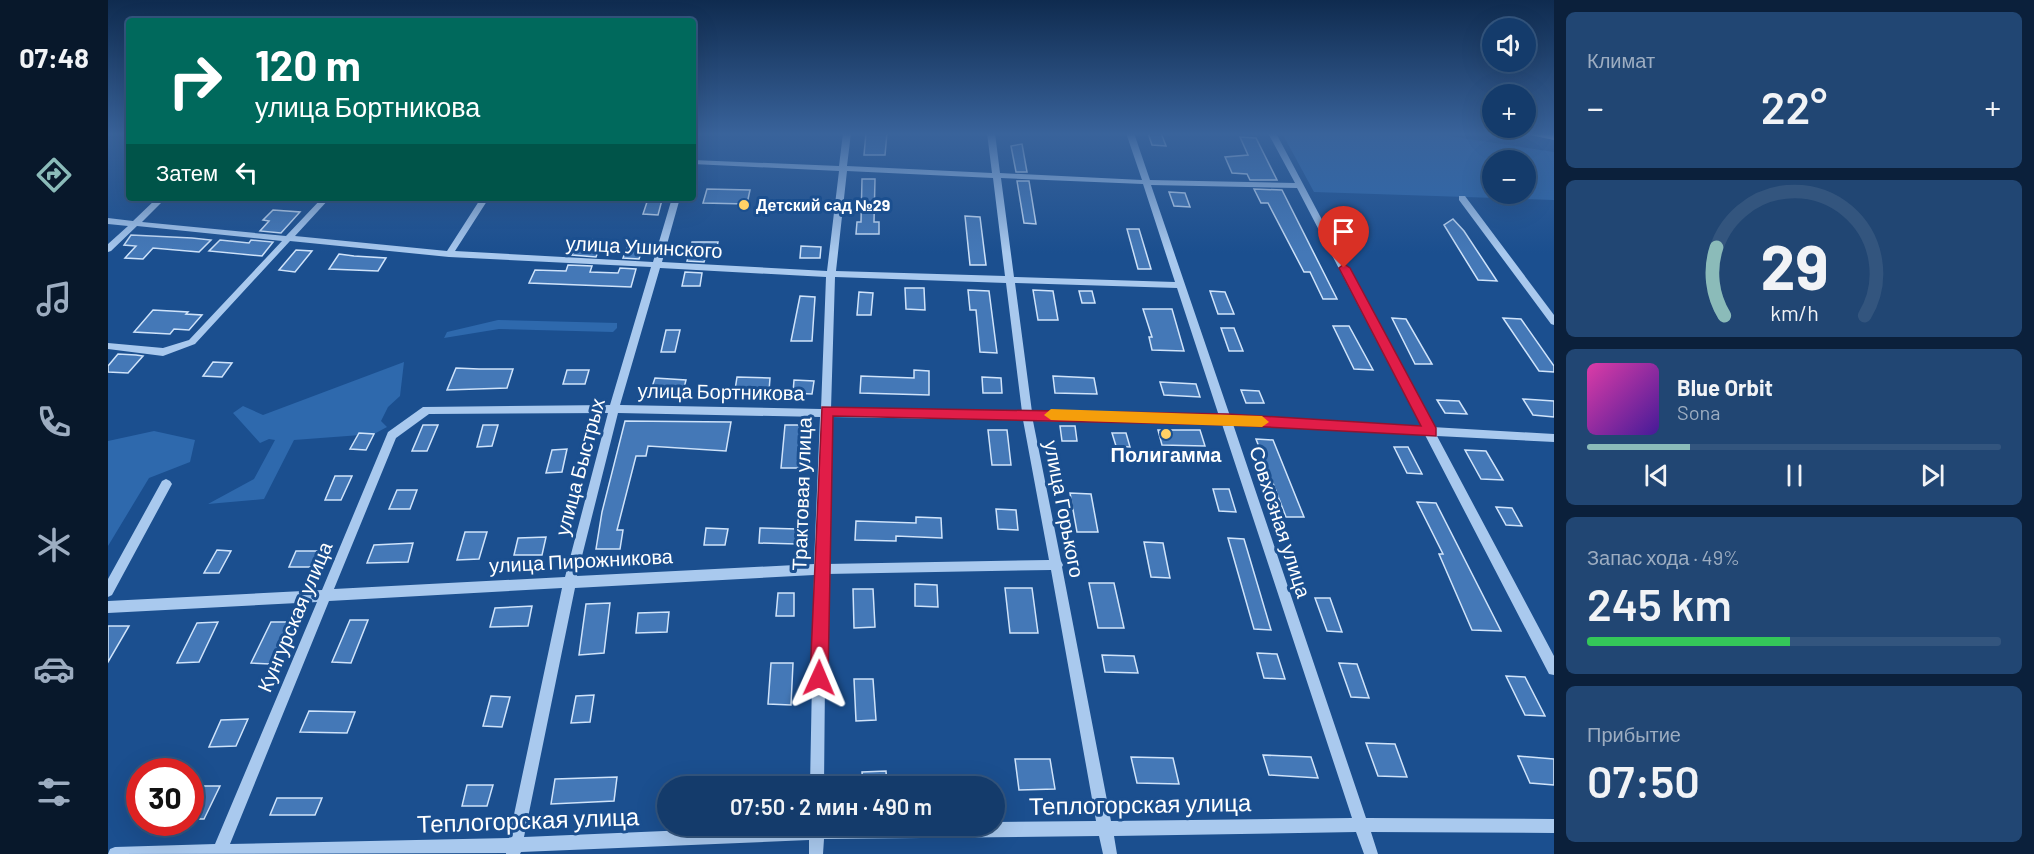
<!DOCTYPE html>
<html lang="ru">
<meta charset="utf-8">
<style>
body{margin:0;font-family:Barlow,sans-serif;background:#214673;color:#f1f3f6;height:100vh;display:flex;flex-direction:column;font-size:22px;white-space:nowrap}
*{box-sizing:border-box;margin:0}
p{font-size:20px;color:#9dadc1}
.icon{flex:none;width:33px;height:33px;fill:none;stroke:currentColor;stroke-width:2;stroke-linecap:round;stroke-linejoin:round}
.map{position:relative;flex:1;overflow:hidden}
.sheet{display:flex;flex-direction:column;gap:12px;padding:12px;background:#0b203b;width:480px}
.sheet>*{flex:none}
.hud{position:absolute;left:18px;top:18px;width:570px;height:183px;border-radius:6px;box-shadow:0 6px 24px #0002,0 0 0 2px #33557e;background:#00695c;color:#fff;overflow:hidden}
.tools{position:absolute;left:1374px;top:18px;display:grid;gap:12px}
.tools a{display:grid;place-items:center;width:54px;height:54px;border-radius:50%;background:#143b6b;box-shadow:0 6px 24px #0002,0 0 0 2px #33557e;font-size:30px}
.speed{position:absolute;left:18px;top:758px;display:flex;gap:12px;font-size:30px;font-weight:700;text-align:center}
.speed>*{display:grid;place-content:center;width:78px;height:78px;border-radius:50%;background:#143b6b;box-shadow:0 6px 24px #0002,0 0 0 2px #33557e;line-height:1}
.speed .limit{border:9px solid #d22;background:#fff;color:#111}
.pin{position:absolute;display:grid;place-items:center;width:51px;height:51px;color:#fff;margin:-62px -26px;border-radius:50% 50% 50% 0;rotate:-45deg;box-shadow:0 0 6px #0007}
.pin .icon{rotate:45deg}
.me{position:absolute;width:66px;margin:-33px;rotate:1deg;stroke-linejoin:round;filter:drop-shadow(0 0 4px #0008)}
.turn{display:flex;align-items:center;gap:21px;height:126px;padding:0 30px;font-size:27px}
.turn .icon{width:78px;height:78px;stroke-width:2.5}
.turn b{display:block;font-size:42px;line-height:51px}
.then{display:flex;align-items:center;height:57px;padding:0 30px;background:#0003;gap:12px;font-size:22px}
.big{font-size:45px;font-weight:600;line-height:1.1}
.sheet .tile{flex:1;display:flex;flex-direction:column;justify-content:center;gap:9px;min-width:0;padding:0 21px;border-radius:9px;background:#214673}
.sheet .dial{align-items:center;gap:0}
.dial svg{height:156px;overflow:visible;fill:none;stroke:#33557e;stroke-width:7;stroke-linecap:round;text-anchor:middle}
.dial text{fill:#f1f3f6;stroke:none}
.song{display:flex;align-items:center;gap:18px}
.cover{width:72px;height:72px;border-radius:9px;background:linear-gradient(135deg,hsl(320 70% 55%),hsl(260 70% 35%))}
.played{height:6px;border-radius:3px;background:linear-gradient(90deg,#8bbbb9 25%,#33557e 25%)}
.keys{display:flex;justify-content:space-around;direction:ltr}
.heat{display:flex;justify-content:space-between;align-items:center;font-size:33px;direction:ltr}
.charge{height:9px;border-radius:4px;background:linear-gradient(90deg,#34c759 49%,#33557e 0)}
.trip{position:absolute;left:549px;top:776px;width:348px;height:60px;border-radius:30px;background:#143b6b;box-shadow:0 6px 24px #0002,0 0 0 2px #33557e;font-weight:600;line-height:60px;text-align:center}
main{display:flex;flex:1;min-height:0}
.tabs{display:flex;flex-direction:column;width:108px;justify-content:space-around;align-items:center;background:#08182b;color:#9dadc1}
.tabs .icon{width:42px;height:42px}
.tabs .current{color:#8bbbb9}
.tabs b{font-size:27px;color:#f1f3f6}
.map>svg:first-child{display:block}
.green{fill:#2e69ad;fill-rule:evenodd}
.building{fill:#4478b7;stroke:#cfe3fa;stroke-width:1.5}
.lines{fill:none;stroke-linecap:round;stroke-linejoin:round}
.minor{fill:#a9c9ee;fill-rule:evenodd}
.major{fill:#f0f6ff;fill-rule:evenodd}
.route{fill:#e11d48;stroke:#92132f;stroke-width:1.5}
.slow{fill:#f59e0b}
.poi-dot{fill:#ffd166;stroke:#1b4f8f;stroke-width:2}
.labels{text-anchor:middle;stroke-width:6;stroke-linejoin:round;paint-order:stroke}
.far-poi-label{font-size:16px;font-weight:bold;fill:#fff;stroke:#1b4f8f;text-anchor:start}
.street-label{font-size:20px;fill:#fff;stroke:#1b4f8f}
.poi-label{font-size:20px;font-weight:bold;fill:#fff;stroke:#1b4f8f}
.near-street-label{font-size:24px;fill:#fff;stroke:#1b4f8f}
</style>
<main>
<nav class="tabs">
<b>07:48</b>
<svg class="icon current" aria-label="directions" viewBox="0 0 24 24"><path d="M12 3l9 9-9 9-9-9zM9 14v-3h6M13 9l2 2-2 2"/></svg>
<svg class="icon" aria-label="music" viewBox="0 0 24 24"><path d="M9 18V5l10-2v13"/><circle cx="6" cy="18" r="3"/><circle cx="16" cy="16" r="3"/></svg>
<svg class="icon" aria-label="phone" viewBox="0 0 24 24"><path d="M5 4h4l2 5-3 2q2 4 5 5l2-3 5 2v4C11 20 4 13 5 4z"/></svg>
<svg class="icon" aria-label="climate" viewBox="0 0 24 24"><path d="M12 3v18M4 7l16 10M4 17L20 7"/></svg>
<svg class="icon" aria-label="car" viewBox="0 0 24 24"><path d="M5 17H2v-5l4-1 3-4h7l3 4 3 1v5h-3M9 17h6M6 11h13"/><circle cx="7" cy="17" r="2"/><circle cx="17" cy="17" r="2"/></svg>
<svg class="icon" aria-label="filters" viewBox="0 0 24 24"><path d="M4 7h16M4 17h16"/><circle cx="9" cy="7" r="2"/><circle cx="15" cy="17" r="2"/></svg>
</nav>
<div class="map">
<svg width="1446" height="854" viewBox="0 0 1446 854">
<rect width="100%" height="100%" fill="#1b4f8f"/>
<!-- green -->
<path class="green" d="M1174 133H1322L1446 152V200L1206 192ZM1384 160H1418V194H1384Z
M390 320 509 323V328L505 332 391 329 336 338 339 332Z
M296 362 292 396 280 407 273 421 279 427 266 434 186 440 156 499 100 504 146 479 167 440 161 439 152 443 125 413 135 406 155 415Z
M46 431 87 440 82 462 41 478 0 546V441Z"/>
<!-- building -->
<path class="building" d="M758 133H779L777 155H756Z
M1040 133H1053L1058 146 1044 145Z
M1132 137 1148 138 1169 180H1142L1139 174 1124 173 1117 157 1140 155Z
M914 144 919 172H908L903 146Z
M754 179H767L766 222H771V234H748L749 222H753Z
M909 181H921L928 224 916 223Z
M599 189 642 190 639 204 595 203Z
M1146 189 1174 190 1229 299H1215L1202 272H1196L1160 203H1153Z
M1061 192 1077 193 1082 207 1066 206Z
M540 199 554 200 550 215 535 214Z
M165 210 192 212 173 233 152 231 161 221 155 220Z
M857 216 872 217 878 265H862Z
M1345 219 1356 231 1389 281 1370 280 1336 225Z
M1019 229H1031L1043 269H1030Z
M23 235 84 238 103 240 91 252 45 248 35 259 17 258 28 246 16 245Z
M470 239 494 240 488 257 464 255Z
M112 240 141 243 143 240 165 242 154 256 101 251Z
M521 242H537L531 259 515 258Z
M584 242H610L607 256H598L596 262 579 261Z
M693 246 713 247 712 258H692Z
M188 250 204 251 187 272 171 270Z
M231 254 246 256 278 258 270 271 221 269Z
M460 265 484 266 482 272 510 273 512 268 528 269 523 287 421 283 427 270 458 271Z
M577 272 594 273 592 286H574Z
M797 288H816L817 310 798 309Z
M860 290 881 291 889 353 872 352 868 310H862Z
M925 290 945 291 950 320H930Z
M971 291H984L987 303H974Z
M1102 291 1117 292 1126 314H1110Z
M751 292 765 293 763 315H749Z
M692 296 707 297 704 341H683Z
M1035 309H1064L1076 351 1044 350 1041 337H1044Z
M45 310 80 312 78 314 94 315 81 330 66 329 62 334 26 332Z
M1284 318 1298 319 1324 364H1307Z
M1395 318 1413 319 1446 366V372L1431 371Z
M1225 326H1241L1265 370 1246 369Z
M1113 328H1126L1135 351H1121Z
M558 330H572L567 352H553Z
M10 354 28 355 35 356 20 373 0 372V366Z
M105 362 124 363 114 377 95 376Z
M348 368 371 369H405L399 388 339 390Z
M459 370H481L477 384H455Z
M806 370 821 371V395L752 393 753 376 806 378Z
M945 376 986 378 989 394 947 393Z
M629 377 662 378 661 391 627 390Z
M874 377 893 378 894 393H875Z
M547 378 578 380 575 392 543 390Z
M686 380 706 381 704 394 685 393Z
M1052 382 1088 384 1092 397 1056 395Z
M1133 390 1151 391 1156 403H1138Z
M1415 399 1446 401V417L1425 415Z
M1329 400 1351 401 1359 414 1337 413Z
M517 421 623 422 618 451 540 446 538 456H528L509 530H515L512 549H488L494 512Z
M315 425H330L319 451H304Z
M375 425H390L384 446 369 447Z
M677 425H699L697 468H673Z
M952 426H967L969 441H954Z
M880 430H899L903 465H884Z
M1050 430H1092L1097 446 1054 445Z
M251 433 266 434 258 450 242 449Z
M1004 433H1018L1022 447 1008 446Z
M1148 439 1165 440 1196 517H1178Z
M1286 447H1300L1314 474 1299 473Z
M459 449 454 472 438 473 444 450Z
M1357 450 1378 451 1395 480 1373 479Z
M227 476H244L233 500H217Z
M1105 489H1121L1128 512 1111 511Z
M289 490H309L302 509H281Z
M962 493 983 494 990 532H969Z
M1309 502 1328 503 1393 631 1364 630 1331 554H1335Z
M1388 507 1404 508 1414 526 1398 525Z
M888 509 908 510 910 530 890 529Z
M808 517 833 518 834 538 788 536V541L747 540 748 521 808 523Z
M598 528 620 529 617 545H596Z
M652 528 689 529V544L651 543Z
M357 532H379L371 559 349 560Z
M438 537 434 555H406L410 538Z
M1120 538 1136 539 1163 630 1146 629Z
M1036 542 1055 543 1062 578 1043 577Z
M305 543 300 562 259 563 266 545Z
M109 550 123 551 111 573H96Z
M188 551H211L204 567H181Z
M981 583H1006L1016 628H990Z
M807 584 829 585 830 607 807 606Z
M897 588H924L930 633H902Z
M745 589H765L767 627 746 628Z
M670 593H686V616H668Z
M1207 598H1222L1234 632 1219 631Z
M502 603 496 653 471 655 478 604Z
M424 606 420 626 382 627 387 608Z
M561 612 559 632 528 633 530 613Z
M242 620H260L243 663 224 662Z
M110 622 91 662 69 663 89 623Z
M163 622H182L162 664 143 663Z
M0 626H21L0 662Z
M1149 653 1169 654 1177 679 1156 678Z
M994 655 1026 656 1030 673 997 672Z
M663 663H685L683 705 660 704Z
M1231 663 1249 664 1261 698 1243 697Z
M1398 676 1417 677 1437 716 1417 715Z
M746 679H765L768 720 748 721Z
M486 695 482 722 463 723 468 696Z
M383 696 402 697 394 727 375 726Z
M201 711 247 712 239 733 192 732Z
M140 719 128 746 101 747 113 720Z
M1258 743 1287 744 1299 777 1270 776Z
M1155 755 1203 757 1210 778 1161 775Z
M1410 756 1446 759V785L1422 783Z
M1023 757 1065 758 1071 784 1029 783Z
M907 759H942L947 789 911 790Z
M778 771 779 786H755L754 772Z
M509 777 506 801 443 804 447 779Z
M359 785H385L379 806H354Z
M82 786H112L96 819H82Z
M169 798H214L207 815H162Z"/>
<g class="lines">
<!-- minor -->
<path class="minor" d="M585 133H590L589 138 585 140Z
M735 133H743L739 166 884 173 879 133H887L892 173 1034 180 1018 133H1026L1042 180 1187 183 1160 133H1168L1324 427 1446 434V442L1329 436 1446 656V675L1441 674 1317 435 1125 424 1258 818 1446 819V833L1263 832 1270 854H1256L1248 832 1006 836 1009 854H995L991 836 716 839 715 854H701V840L413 852 412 854H398V853L0 854 2 849 7 847 107 844 209 602 0 613V601L214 590 280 432 315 407 502 405 543 267 341 257 182 241 87 344 55 356 0 349V343L55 348 81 340 174 241 29 226 3 251 0 252V244L20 226 0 224V218L25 221 49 198H58L34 222 178 236 214 198H222L187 236 339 251 373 198H381L347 251 545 262 564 198H572L554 262 719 271 731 171 585 164V160L731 166ZM739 171 885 178 897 276 728 271ZM893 178 1035 184 1067 282 906 277ZM1043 185 1189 188 1313 426 1122 416ZM552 268 718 277 713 409 512 405ZM727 277 898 283 914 412 723 409ZM907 283 1069 288 1111 416 924 412ZM500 413 457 577 226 589 288 438 321 414ZM510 413 712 417 706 564 469 576ZM723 417 915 420 941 560 718 564ZM925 421 1114 424 1244 818 1003 821 954 567 955 565 953 561ZM943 570 988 821 886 822V825H700L416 837 467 588 706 575 702 786H716L718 574ZM454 588 401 838 122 844 221 601Z
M1351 196H1357L1446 315V325L1443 324 1351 200Z
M58 479 62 481 64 484 4 595 0 597V579L54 481Z"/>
<!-- major -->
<path class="major" d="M1412 133 1446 134V140Z"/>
</g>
<!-- sky -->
<linearGradient id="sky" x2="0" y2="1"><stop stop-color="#0f2b4f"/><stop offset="0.53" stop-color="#39639b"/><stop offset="1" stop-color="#39639b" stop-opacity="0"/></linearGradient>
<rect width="1446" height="253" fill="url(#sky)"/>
<!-- route -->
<path class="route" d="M1236 264 1242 268 1328 428V436L1120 425 725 416 720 678 717 683 711 686 705 683 702 678 714 407 1120 414 1313 426 1231 268Z"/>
<!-- slow -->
<path class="slow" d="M943 409 1154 416 1161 422 1154 427 943 420 936 415Z"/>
<!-- markers -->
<g class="poi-dot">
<circle cx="636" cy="205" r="6"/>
<circle cx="1058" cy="434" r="6"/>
</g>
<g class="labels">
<!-- far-poi labels -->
<g class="far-poi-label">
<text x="648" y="211">Детский сад №29</text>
</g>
<!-- street labels -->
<g class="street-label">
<text transform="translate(536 247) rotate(3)" y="7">улица Ушинского</text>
<text transform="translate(613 392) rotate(1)" y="7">улица Бортникова</text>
<text transform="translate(472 467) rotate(-75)" y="7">улица Быстрых</text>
<text transform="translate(694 494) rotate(-88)" y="7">Трактовая улица</text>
<text transform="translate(956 509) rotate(79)" y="7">улица Горького</text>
<text transform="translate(1172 522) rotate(72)" y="7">Совхозная улица</text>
<text transform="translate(473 561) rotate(-3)" y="7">улица Пирожникова</text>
<text transform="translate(187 617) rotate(-67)" y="7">Кунгурская улица</text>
</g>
<!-- poi labels -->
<g class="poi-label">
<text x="1058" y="462">Полигамма</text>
</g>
<!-- near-street labels -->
<g class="near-street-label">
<text transform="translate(1032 805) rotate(-1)" y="8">Теплогорская улица</text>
<text transform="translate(420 821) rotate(-2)" y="8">Теплогорская улица</text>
</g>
</g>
</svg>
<div class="tools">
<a><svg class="icon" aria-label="sound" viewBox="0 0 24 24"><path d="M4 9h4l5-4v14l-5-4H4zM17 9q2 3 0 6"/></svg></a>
<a>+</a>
<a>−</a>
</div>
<div class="speed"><div class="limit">30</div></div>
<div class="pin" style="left:1236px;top:268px;background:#d93025"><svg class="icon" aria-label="arrive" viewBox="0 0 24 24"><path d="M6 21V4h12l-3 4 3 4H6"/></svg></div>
<svg class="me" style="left:711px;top:678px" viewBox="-20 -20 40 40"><path d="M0-17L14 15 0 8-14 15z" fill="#e11d48" stroke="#fff" stroke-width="4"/></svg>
<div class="trip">07:50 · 2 мин · 490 m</div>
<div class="hud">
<div class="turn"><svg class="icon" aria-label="right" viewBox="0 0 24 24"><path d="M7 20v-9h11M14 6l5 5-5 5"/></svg><div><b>120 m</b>улица Бортникова</div></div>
<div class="then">Затем<svg class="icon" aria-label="left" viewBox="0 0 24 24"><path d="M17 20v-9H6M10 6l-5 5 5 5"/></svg></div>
</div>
</div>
<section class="sheet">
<div class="tile"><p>Климат</p>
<div class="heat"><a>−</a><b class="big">22°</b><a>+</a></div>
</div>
<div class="tile dial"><svg viewBox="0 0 100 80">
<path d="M14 69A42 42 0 1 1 86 69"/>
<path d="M14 69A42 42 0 0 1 10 34" stroke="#8bbbb9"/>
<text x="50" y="56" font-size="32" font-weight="700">29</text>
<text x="50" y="72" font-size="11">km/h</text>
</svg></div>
<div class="tile">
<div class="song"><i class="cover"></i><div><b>Blue Orbit</b><p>Sona</p></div></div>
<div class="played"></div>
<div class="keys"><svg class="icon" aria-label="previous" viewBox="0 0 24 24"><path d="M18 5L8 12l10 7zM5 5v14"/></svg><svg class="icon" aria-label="pause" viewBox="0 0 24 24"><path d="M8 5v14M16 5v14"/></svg><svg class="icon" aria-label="next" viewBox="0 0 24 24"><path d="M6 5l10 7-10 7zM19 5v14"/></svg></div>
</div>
<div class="tile"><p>Запас хода · 49%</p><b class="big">245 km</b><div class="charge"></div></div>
<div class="tile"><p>Прибытие</p><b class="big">07:50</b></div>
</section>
</main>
